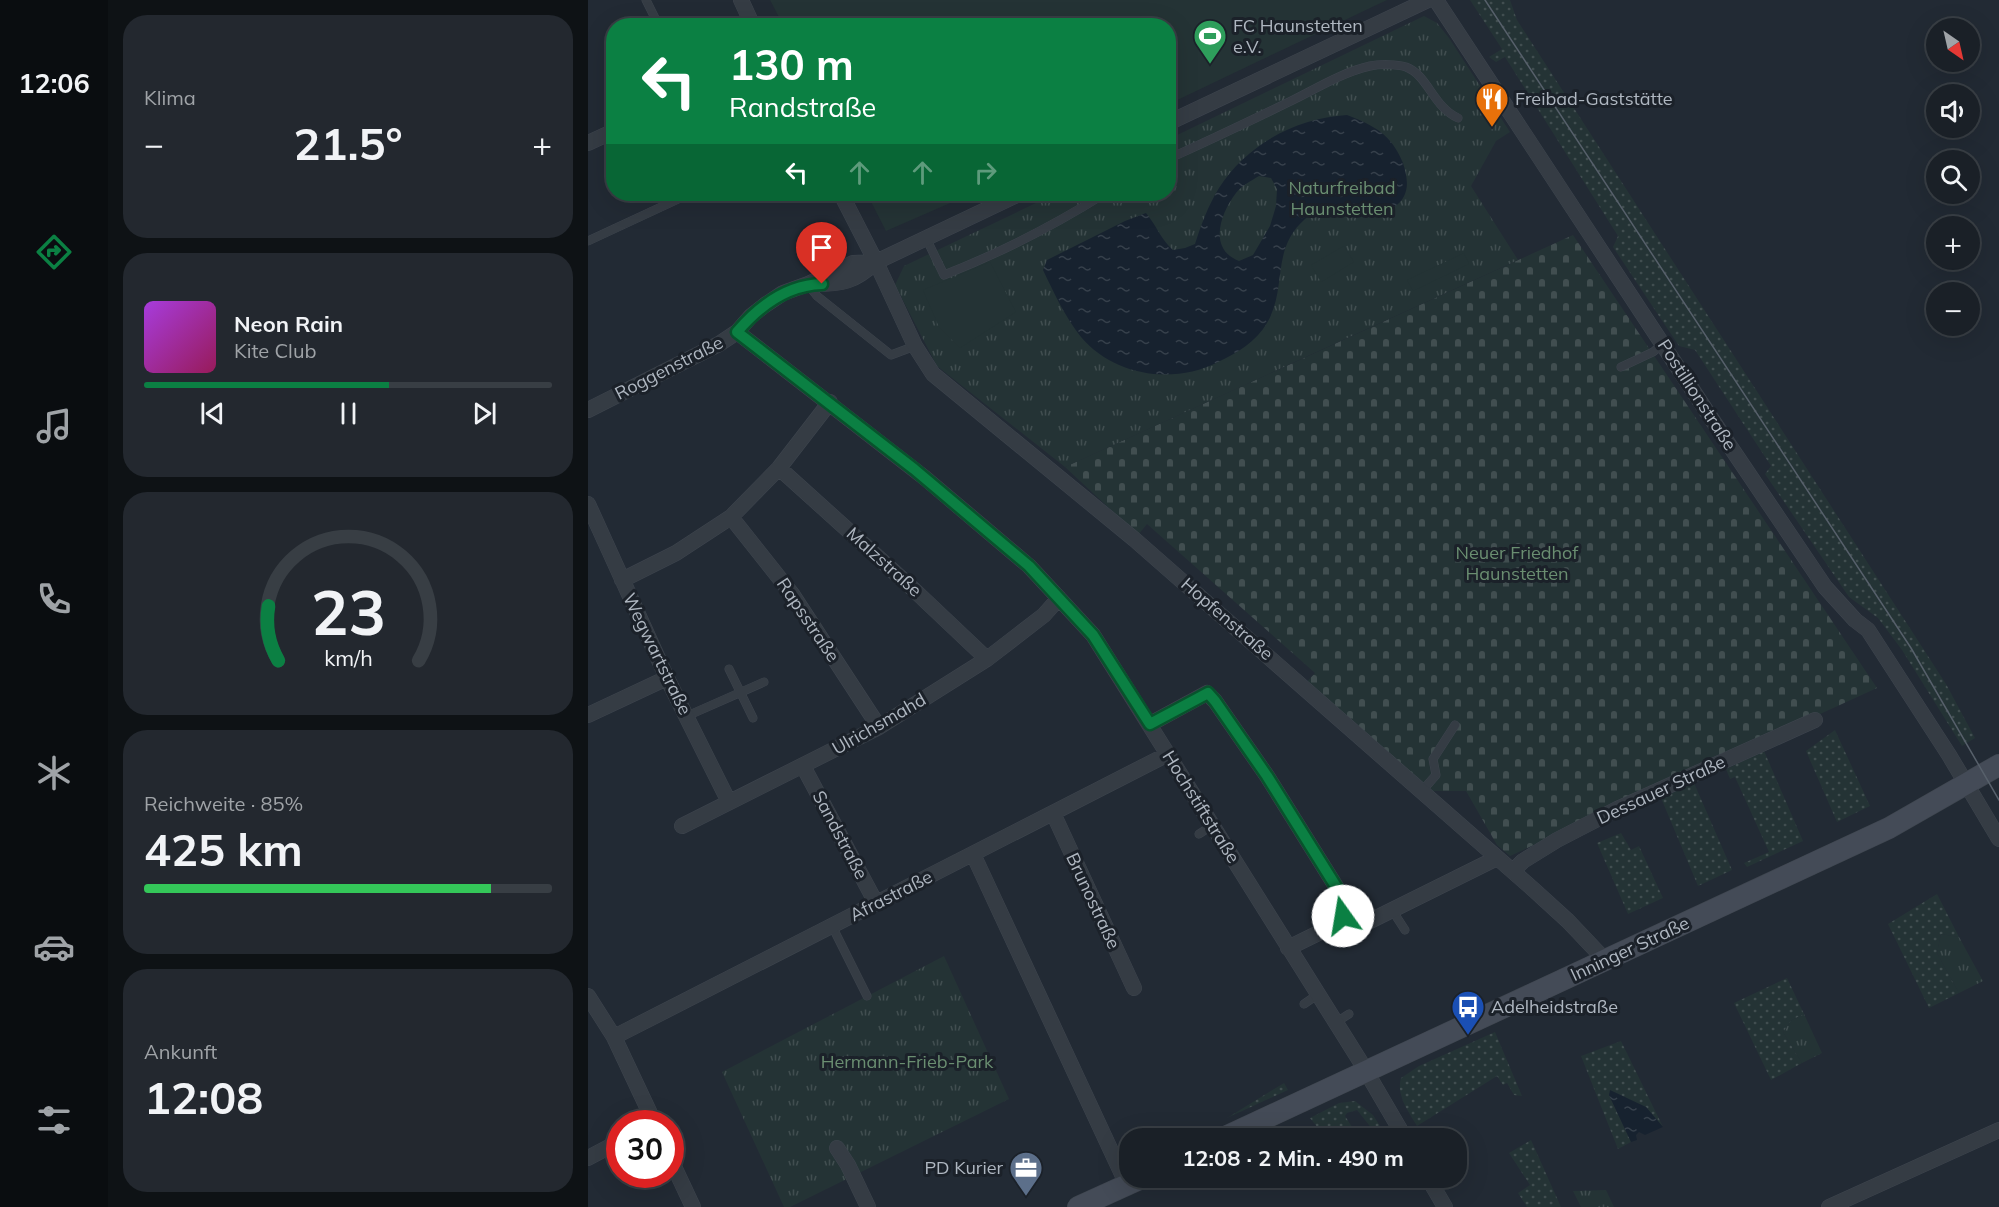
<!DOCTYPE html>
<html lang="de">
<meta charset="utf-8">
<style>
body{margin:0;font-family:Mulish,sans-serif;background:#23282f;color:#f1f3f6;height:100vh;display:flex;flex-direction:column;font-size:22px;white-space:nowrap}
*{box-sizing:border-box;margin:0}
p{font-size:20px;color:#9fa3a7}
.icon{flex:none;width:33px;height:33px;fill:none;stroke:currentColor;stroke-width:2;stroke-linecap:round;stroke-linejoin:round}
.map{position:relative;flex:1;overflow:hidden}
.details{display:flex;flex-direction:column;gap:15px;padding:15px;background:#0e1215;width:480px}
.details>*{flex:none}
.hud{position:absolute;left:18px;top:18px;width:570px;height:183px;border-radius:24px;box-shadow:0 6px 24px #0002,0 0 0 2px #383e44;background:#0b8043;color:#fff;overflow:hidden}
.needle{width:39px;rotate:146deg}
.buttons{position:absolute;left:1338px;top:18px;display:grid;gap:12px}
.buttons a{display:grid;place-items:center;width:54px;height:54px;border-radius:50%;background:#1a2027;box-shadow:0 6px 24px #0002,0 0 0 2px #383e44;font-size:30px}
.speed{position:absolute;left:18px;top:1110px;display:flex;gap:12px;font-size:30px;font-weight:700;text-align:center}
.speed>*{display:grid;place-content:center;width:78px;height:78px;border-radius:50%;background:#1a2027;box-shadow:0 6px 24px #0002,0 0 0 2px #383e44;line-height:1}
.speed .limit{border:9px solid #d22;background:#fff;color:#111}
.pin{position:absolute;display:grid;place-items:center;width:51px;height:51px;color:#fff;margin:-62px -26px;border-radius:50% 50% 50% 0;rotate:-45deg;box-shadow:0 0 6px #0007}
.pin .icon{rotate:45deg}
.me{position:absolute;width:66px;margin:-33px;rotate:347deg;stroke-linejoin:round;filter:drop-shadow(0 0 4px #0008)}
.turn{display:flex;align-items:center;gap:21px;height:126px;padding:0 24px;font-size:27px}
.turn .icon{width:78px;height:78px;stroke-width:2.5}
.turn b{display:block;font-size:42px;line-height:51px}
.lanes{display:flex;align-items:center;height:57px;padding:0 24px;background:#0003;justify-content:center;gap:30px;direction:ltr}
.lanes .off{opacity:.35}
.big{font-size:45px;font-weight:700;line-height:1.1}
.details .widget{flex:1;display:flex;flex-direction:column;justify-content:center;gap:9px;min-width:0;padding:0 21px;border-radius:24px;background:#23282f}
.details .dial{align-items:center;gap:0}
.dial svg{height:156px;overflow:visible;fill:none;stroke:#383e44;stroke-width:7;stroke-linecap:round;text-anchor:middle}
.dial text{fill:#f1f3f6;stroke:none}
.song{display:flex;align-items:center;gap:18px}
.cover{width:72px;height:72px;border-radius:9px;background:linear-gradient(135deg,hsl(280 70% 55%),hsl(330 70% 35%))}
.played{height:6px;border-radius:3px;background:linear-gradient(90deg,#0b8043 60%,#383e44 60%)}
.keys{display:flex;justify-content:space-around;direction:ltr}
.heat{display:flex;justify-content:space-between;align-items:center;font-size:33px;direction:ltr}
.charge{height:9px;border-radius:4px;background:linear-gradient(90deg,#34c759 85%,#383e44 0)}
.trip{position:absolute;left:531px;top:1128px;width:348px;height:60px;border-radius:24px;background:#1a2027;box-shadow:0 6px 24px #0002,0 0 0 2px #383e44;font-weight:700;line-height:60px;text-align:center}
main{display:flex;flex:1;min-height:0}
.tab-bar{display:flex;flex-direction:column;width:108px;justify-content:space-around;align-items:center;background:#0a0d10;color:#9fa3a7}
.tab-bar .icon{width:42px;height:42px}
.tab-bar .active{color:#0b8043}
.tab-bar b{font-size:27px;color:#f1f3f6}
.map>svg:first-child{display:block}
.grass{fill:url(#grass-dots)}
.cemetery{fill:url(#cemetery-stones)}
.park{fill:url(#park-tufts)}
.pitch{fill:#243335}
.water{fill:url(#water-ripples);fill-rule:evenodd}
.lines{fill:none;stroke-linecap:round;stroke-linejoin:round}
.lane-casing{stroke:#3e454e;stroke-width:9}
.street-casing{stroke:#3e454e;stroke-width:16}
.secondary-casing{stroke:#3e454e;stroke-width:22}
.lane{stroke:#353c44;stroke-width:8}
.street{stroke:#353c44;stroke-width:15}
.secondary{stroke:#444b57;stroke-width:21}
.tram{stroke:#57606b;stroke-width:1.5}
.route-casing{stroke:#07532c;stroke-width:15}
.route{stroke:#0b8043;stroke-width:10}
.labels{text-anchor:middle;stroke-width:6;stroke-linejoin:round;paint-order:stroke}
.poi-label{font-size:18px;fill:#afb7c1;stroke:#1b2129;text-anchor:start}
.park-label{font-size:18px;fill:#6a8e71;stroke:#1b2129}
.street-label{font-size:18px;fill:#afb7c1;stroke:#1b2129}
</style>
<main>
<nav class="tab-bar">
<b>12:06</b>
<svg class="icon active" aria-label="directions" viewBox="0 0 24 24"><path d="M12 3l9 9-9 9-9-9zM9 14v-3h6M13 9l2 2-2 2"/></svg>
<svg class="icon" aria-label="music" viewBox="0 0 24 24"><path d="M9 18V5l10-2v13"/><circle cx="6" cy="18" r="3"/><circle cx="16" cy="16" r="3"/></svg>
<svg class="icon" aria-label="phone" viewBox="0 0 24 24"><path d="M5 4h4l2 5-3 2q2 4 5 5l2-3 5 2v4C11 20 4 13 5 4z"/></svg>
<svg class="icon" aria-label="climate" viewBox="0 0 24 24"><path d="M12 3v18M4 7l16 10M4 17L20 7"/></svg>
<svg class="icon" aria-label="car" viewBox="0 0 24 24"><path d="M5 17H2v-5l4-1 3-4h7l3 4 3 1v5h-3M9 17h6M6 11h13"/><circle cx="7" cy="17" r="2"/><circle cx="17" cy="17" r="2"/></svg>
<svg class="icon" aria-label="filters" viewBox="0 0 24 24"><path d="M4 7h16M4 17h16"/><circle cx="9" cy="7" r="2"/><circle cx="15" cy="17" r="2"/></svg>
</nav>
<section class="details">
<div class="widget"><p>Klima</p>
<div class="heat"><a>−</a><b class="big">21.5°</b><a>+</a></div>
</div>
<div class="widget">
<div class="song"><i class="cover"></i><div><b>Neon Rain</b><p>Kite Club</p></div></div>
<div class="played"></div>
<div class="keys"><svg class="icon" aria-label="previous" viewBox="0 0 24 24"><path d="M18 5L8 12l10 7zM5 5v14"/></svg><svg class="icon" aria-label="pause" viewBox="0 0 24 24"><path d="M8 5v14M16 5v14"/></svg><svg class="icon" aria-label="next" viewBox="0 0 24 24"><path d="M6 5l10 7-10 7zM19 5v14"/></svg></div>
</div>
<div class="widget dial"><svg viewBox="0 0 100 80">
<path d="M14 69A42 42 0 1 1 86 69"/>
<path d="M14 69A42 42 0 0 1 9 41" stroke="#0b8043"/>
<text x="50" y="56" font-size="32" font-weight="700">23</text>
<text x="50" y="72" font-size="11">km/h</text>
</svg></div>
<div class="widget"><p>Reichweite · 85%</p><b class="big">425 km</b><div class="charge"></div></div>
<div class="widget"><p>Ankunft</p><b class="big">12:08</b></div>
</section>
<div class="map">
<svg width="1411" height="1207" viewBox="0 0 1411 1207">
<defs>
<pattern id="grass-dots" width="8" height="8" patternUnits="userSpaceOnUse" patternTransform="scale(1.5)"><rect width="8" height="8" fill="#243335"/><path d="M2 2h.1M6 6h.1" fill="none" stroke="#414e50" stroke-width="1.8" stroke-linecap="round"/></pattern>
<pattern id="cemetery-stones" width="16" height="16" patternUnits="userSpaceOnUse" patternTransform="scale(1.5)"><rect width="16" height="16" fill="#243335"/><path d="M2 7V4a2 2 0 0 1 4 0v3zM10 15v-3a2 2 0 0 1 4 0v3z" fill="#414e50"/></pattern>
<pattern id="park-tufts" width="24" height="20" patternUnits="userSpaceOnUse" patternTransform="scale(1.5)"><rect width="24" height="20" fill="#243335"/><path d="M3 7l-1-3M5 7V3M7 7l1-3M15 17l-1-3M17 17v-4M19 17l1-3" fill="none" stroke="#414e50"/></pattern>
<pattern id="water-ripples" width="26" height="14" patternUnits="userSpaceOnUse" patternTransform="scale(1.5)"><rect width="26" height="14" fill="#17222f"/><path d="M2 4q2-2 4 0t4 0M15 11q2-2 4 0t4 0" fill="none" stroke="#36404b"/></pattern>
</defs>
<rect width="100%" height="100%" fill="#222a34"/>
<!-- grass -->
<path class="grass" d="M882 0H922L929 20 1358 684 1387 738 1374 746 1314 650 1290 618 1261 597 1177 474 1183 466 1107 350 1091 346 1025 247 1030 236 917 57 908 62 901 57 914 49Z
M1247 730 1282 806 1249 822 1218 751Z
M1176 751 1215 841 1159 867 1156 863 1181 852 1147 777 1142 779 1138 769Z
M1106 783 1144 870 1110 886 1073 798Z
M1033 833 1043 850 1051 846 1075 898 1040 914 1009 843Z
M1349 894 1371 937 1353 934 1349 953 1371 993 1341 1008 1300 924Z
M1199 978 1216 1014 1204 1020 1195 1032 1214 1063 1183 1080 1146 1003Z
M907 1032 934 1096 926 1095 919 1083 915 1085 909 1076 829 1126C820 1111 808 1095 813 1078L831 1066Z
M1033 1041 1075 1127 1058 1107 1021 1095 1043 1142 1030 1149 993 1056Z
M696 1083 700 1090 639 1118Z
M767 1101 785 1115 792 1126 785 1130 769 1110 759 1113 757 1116 764 1127 745 1138H738L722 1118 751 1103Z
M943 1140 973 1207H939L930 1193 942 1185 921 1153Z"/>
<!-- cemetery -->
<path class="cemetery" d="M985 235 1289 688 922 856 909 845 878 791H834L715 686 727 673 559 524 550 535 477 467Z"/>
<!-- park -->
<path class="park" d="M836 16 849 23 861 38 922 132 908 141 883 186 930 260 477 467 349 366 307 285 316 266 467 194H580L581 139Z
M1353 934 1371 937 1395 981 1371 993 1349 953Z
M356 956 421 1099 202 1207H196L134 1072Z
M1216 1014 1234 1053 1214 1063 1195 1032 1204 1020Z
M1018 1190 1026 1207H993L985 1191Z"/>
<!-- pitch -->
<path class="pitch" d="M182 0H799L581 104 580 26 195 25Z
M279 194H383L298 231Z
M756 246 766 262 733 282 723 265Z
M876 253 881 264 825 291 819 280Z
M402 262 428 312 372 348 351 327 335 290Z"/>
<!-- water -->
<path class="water" d="M759 115C787 126 803 134 815 163 818 173 821 184 817 194 802 230 746 193 717 219 682 250 700 287 679 323 668 342 649 353 630 362 585 385 526 376 493 337 477 317 466 293 455 270L459 260 537 221 558 213C568 225 574 241 585 250L597 248 607 244C613 225 620 206 631 188 658 145 708 118 759 115ZM671 176 683 178 689 189 688 206 682 226 665 255 651 261C620 249 632 214 648 193 654 185 663 181 671 176Z
M1022 1090 1058 1107 1075 1127 1057 1135 1051 1132 1048 1135 1049 1140 1043 1142 1021 1095Z"/>
<g class="lines">
<!-- lane casing -->
<g class="lane-casing">
<path id="lane" d="M58 0 71 26
M580 159C622 140 664 120 705 100 729 88 755 72 782 66 792 64 808 64 818 67 840 75 845 107 870 118
M338 238 356 275C412 253 465 226 516 194
M0 241 101 194
M221 286 229 296 303 355 327 346
M1033 367 1065 352 1075 344
M141 669 165 718
M99 716 176 682
M834 791 848 775 845 759 867 725
M611 834 625 825
M804 910 817 930
M244 926 279 996
M716 1004 729 995
M747 1023 761 1014"/>
</g>
<!-- street casing -->
<g class="street-casing">
<path id="street" d="M153 0 165 26
M848 0 1125 421 1237 587 1267 620 1280 630 1361 755 1411 839
M580 123 840 0
M0 143 26 131
M253 194 288 262 327 346 345 374 546 539 946 890 980 921 1017 960
M225 284C255 284 266 282 288 262L431 194
M149 332 337 478 441 566 505 635 772 1061 817 1138
M0 410 131 344 149 332 163 316 177 305 195 293 220 284 265 263 288 262
M191 468 324 588 399 659
M0 504 79 678 141 802
M143 517 204 594 291 727
M34 580 88 553 143 517 191 468 242 402
M0 715 79 678
M562 724 619 693 627 701 679 776 757 901 753 922 700 948
M215 766 288 903
M465 813 546 988
M94 826 291 727 399 659 456 615 471 598
M385 854 539 1185
M925 871 935 861 969 840 1029 809 1227 720
M753 922 770 924 782 921 909 858
M0 996 26 1037 67 1124
M26 1037 580 754
M249 1148 260 1165 280 1207
M0 1158 32 1141
M82 1158 105 1207
M840 1178 857 1207
M1241 1207 1411 1130"/>
</g>
<!-- secondary casing -->
<g class="secondary-casing">
<path id="secondary" d="M635 1138 1301 828 1411 765
M490 1207 554 1178"/>
</g>
<!-- lane -->
<use href="#lane" class="lane"/>
<!-- street -->
<use href="#street" class="street"/>
<!-- secondary -->
<use href="#secondary" class="secondary"/>
<!-- tram -->
<path class="tram" d="M897 0 1323 648 1411 800"/>
</g>
<g class="lines">
<!-- route casing -->
<g class="route-casing">
<path id="route" d="M234 284C198 285 171 306 149 332L326 469 441 566 505 635 562 724 620 693 627 701 679 776 757 901 755 916"/>
</g>
<!-- route -->
<use href="#route" class="route"/>
</g>
<!-- icons -->
<defs>
<g id="stadium-pin" transform="scale(1.725)"><path d="M0 17L-7.5 6A9.5 9.5 0 1 1 7.5 6Z" fill="#2e9e5b" stroke="#1b2129"/><path d="M0-5a6.5 5 0 1 0 0 10a6.5 5 0 1 0 0-10ZM-3.5-1.8h7v3.6h-7Z" fill="#fff"/></g>
<g id="restaurant-pin" transform="scale(1.725)"><path d="M0 17L-7.5 6A9.5 9.5 0 1 1 7.5 6Z" fill="#e8710a" stroke="#1b2129"/><path d="M-5-6h1v4h1v-4h1v4h1v-4h1v5L-1.5 .5V6h-2V.5L-5-1ZM5-6V6H3V1.5H1.5Q1.5-4 5-6Z" fill="#fff"/></g>
<g id="bus-pin" transform="scale(1.725)"><path d="M0 17L-7.5 6A9.5 9.5 0 1 1 7.5 6Z" fill="#1a4fb4" stroke="#1b2129"/><path d="M-5-6H5V4H4V6H2V4H-2V6H-4V4H-5ZM-3.5-4V0h7V-4ZM-3.5 1.2v1.5H-2V1.2ZM2 1.2v1.5H3.5V1.2Z" fill="#fff"/></g>
<g id="office-pin" transform="scale(1.725)"><path d="M0 17L-7.5 6A9.5 9.5 0 1 1 7.5 6Z" fill="#5c6f8a" stroke="#1b2129"/><path d="M-6-3h4V-5.5h4V-3h4V5H-6ZM-1-4.5V-3h2v-1.5ZM-6 0V1H6V0Z" fill="#fff"/></g>
</defs>
<g fill-rule="evenodd">
<use href="#stadium-pin" x="622" y="36"/>
<use href="#restaurant-pin" x="904" y="99"/>
<use href="#bus-pin" x="880" y="1007"/>
<use href="#office-pin" x="438" y="1168"/>
</g>
<g class="labels">
<!-- poi labels -->
<g class="poi-label">
<text x="645" y="32">FC Haunstetten<tspan x="645" dy="21">e.V.</tspan></text>
<text x="927" y="105">Freibad-Gaststätte</text>
<text x="903" y="1013">Adelheidstraße</text>
<text x="415" y="1174" text-anchor="end">PD Kurier</text>
</g>
<!-- park labels -->
<g class="park-label">
<text x="754" y="194">Naturfreibad<tspan x="754" dy="21">Haunstetten</tspan></text>
<text x="929" y="559">Neuer Friedhof<tspan x="929" dy="21">Haunstetten</tspan></text>
<text x="319" y="1068">Hermann-Frieb-Park</text>
</g>
<!-- street labels -->
<g class="street-label">
<text transform="translate(81 368) rotate(-27)" y="6">Roggenstraße</text>
<text transform="translate(1109 395) rotate(57)" y="6">Postillionstraße</text>
<text transform="translate(296 562) rotate(42)" y="6">Malzstraße</text>
<text transform="translate(639 619) rotate(41)" y="6">Hopfenstraße</text>
<text transform="translate(220 620) rotate(56)" y="6">Rapsstraße</text>
<text transform="translate(69 654) rotate(64)" y="6">Wegwartstraße</text>
<text transform="translate(291 724) rotate(-30)" y="6">Ulrichsmahd</text>
<text transform="translate(1073 790) rotate(-25)" y="6">Dessauer Straße</text>
<text transform="translate(613 807) rotate(58)" y="6">Hochstiftstraße</text>
<text transform="translate(252 835) rotate(62)" y="6">Sandstraße</text>
<text transform="translate(303 896) rotate(-27)" y="6">Afrastraße</text>
<text transform="translate(505 901) rotate(65)" y="6">Brunostraße</text>
<text transform="translate(1042 949) rotate(-25)" y="6">Inninger Straße</text>
</g>
</g>
</svg>
<div class="buttons">
<a><svg class="needle" viewBox="-14 -14 28 28"><path d="M0-13l5 13h-10z" fill="#e53935"/><path d="M0 13l5-13h-10z" fill="#9fa3a7"/></svg></a>
<a><svg class="icon" aria-label="sound" viewBox="0 0 24 24"><path d="M4 9h4l5-4v14l-5-4H4zM17 9q2 3 0 6"/></svg></a>
<a><svg class="icon" aria-label="search" viewBox="0 0 24 24"><circle cx="10" cy="10" r="6"/><path d="M15 15l6 6"/></svg></a>
<a>+</a>
<a>−</a>
</div>
<div class="speed"><div class="limit">30</div></div>
<div class="pin" style="left:234px;top:284px;background:#d93025"><svg class="icon" aria-label="arrive" viewBox="0 0 24 24"><path d="M6 21V4h12l-3 4 3 4H6"/></svg></div>
<svg class="me" style="left:755px;top:916px" viewBox="-20 -20 40 40"><circle r="19" fill="#fff"/><path d="M0-13L10 11 0 6-10 11z" fill="#0b8043"/></svg>
<div class="trip">12:08 · 2 Min. · 490 m</div>
<div class="hud">
<div class="turn"><svg class="icon" aria-label="left" viewBox="0 0 24 24"><path d="M17 20v-9H6M10 6l-5 5 5 5"/></svg><div><b>130 m</b>Randstraße</div></div>
<div class="lanes"><svg class="icon" aria-label="left" viewBox="0 0 24 24"><path d="M17 20v-9H6M10 6l-5 5 5 5"/></svg><svg class="icon off" aria-label="ahead" viewBox="0 0 24 24"><path d="M12 20V5M6 11l6-6 6 6"/></svg><svg class="icon off" aria-label="ahead" viewBox="0 0 24 24"><path d="M12 20V5M6 11l6-6 6 6"/></svg><svg class="icon off" aria-label="right" viewBox="0 0 24 24"><path d="M7 20v-9h11M14 6l5 5-5 5"/></svg></div>
</div>
</div>
</main>
